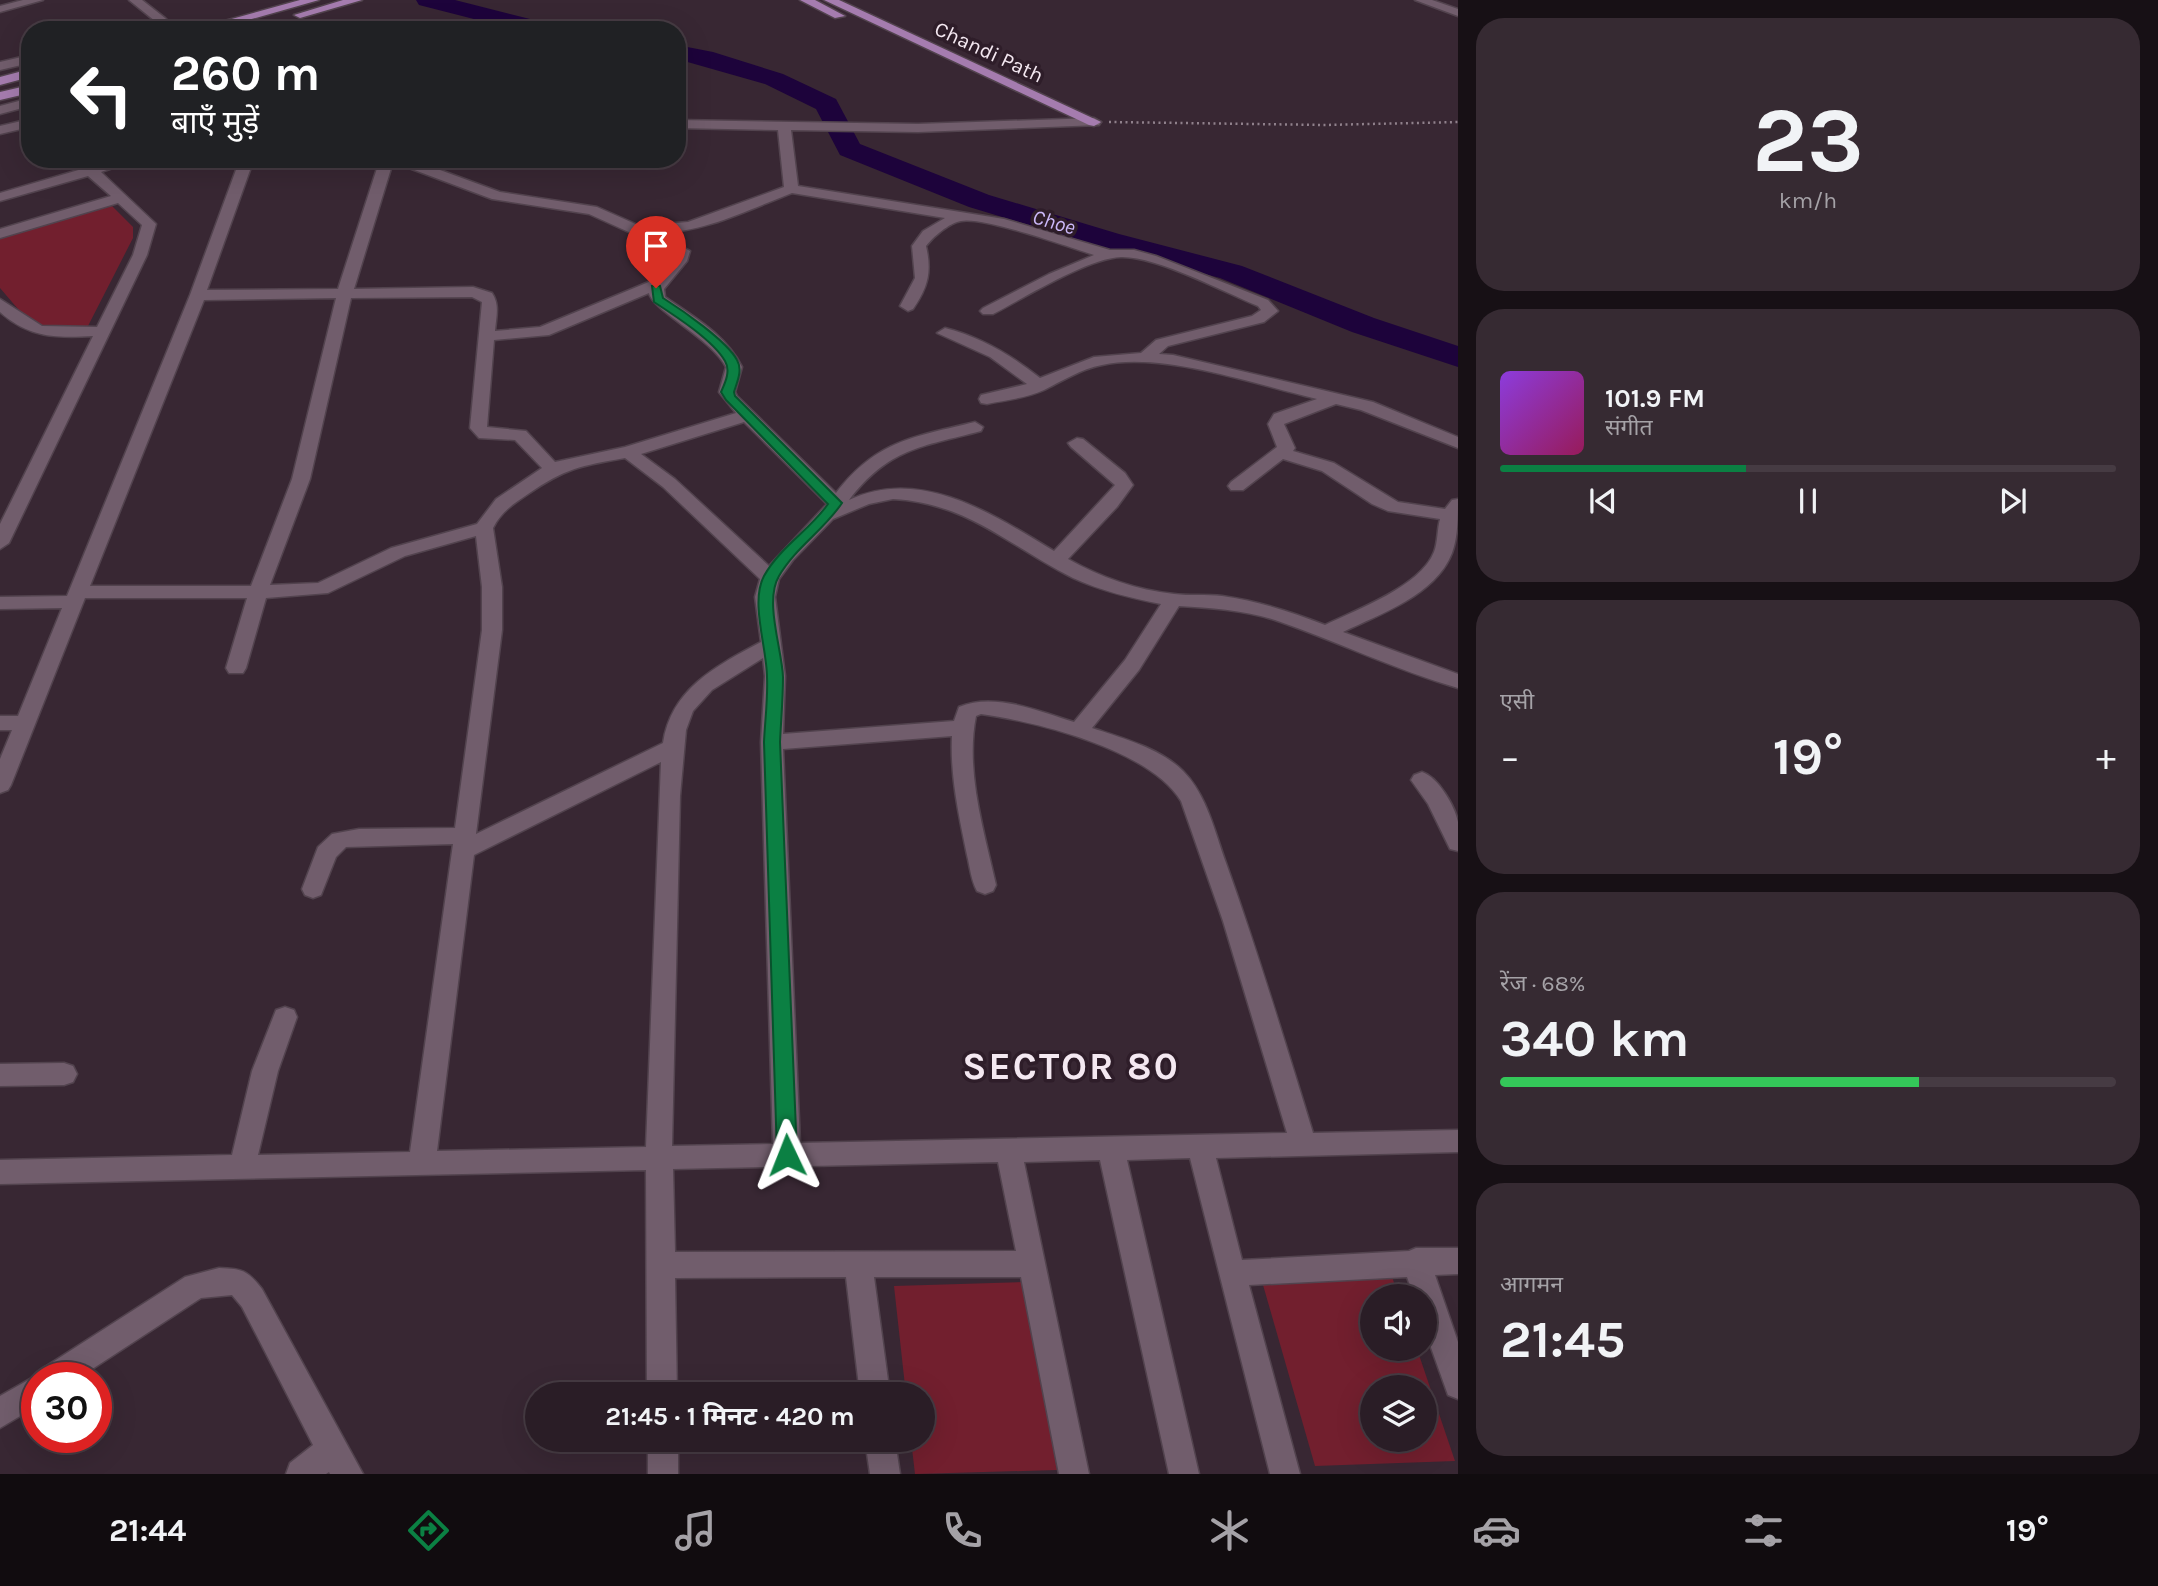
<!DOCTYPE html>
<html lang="hi">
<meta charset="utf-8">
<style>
body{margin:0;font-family:Karla,"Noto Sans Devanagari",sans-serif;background:#362a32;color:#f1f3f6;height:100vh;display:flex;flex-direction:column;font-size:26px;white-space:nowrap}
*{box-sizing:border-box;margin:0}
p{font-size:23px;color:#a5a2a7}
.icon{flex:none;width:38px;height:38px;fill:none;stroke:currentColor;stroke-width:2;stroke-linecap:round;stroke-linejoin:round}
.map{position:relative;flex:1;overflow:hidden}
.panel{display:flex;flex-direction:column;gap:18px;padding:18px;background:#171015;width:700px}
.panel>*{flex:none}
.hud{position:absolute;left:21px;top:21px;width:665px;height:147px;border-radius:28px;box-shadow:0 7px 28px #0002,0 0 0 2px #463b43;background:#202124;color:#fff;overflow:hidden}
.tools{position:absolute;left:1360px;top:1284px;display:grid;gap:14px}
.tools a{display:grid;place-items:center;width:77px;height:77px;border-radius:50%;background:#2a1d26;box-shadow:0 7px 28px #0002,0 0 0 2px #463b43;font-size:35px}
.speed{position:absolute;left:21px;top:1362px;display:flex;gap:14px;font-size:35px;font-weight:700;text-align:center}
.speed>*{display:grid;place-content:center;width:91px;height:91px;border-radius:50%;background:#2a1d26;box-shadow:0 7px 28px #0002,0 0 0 2px #463b43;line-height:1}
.speed .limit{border:10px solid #d22;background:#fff;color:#111}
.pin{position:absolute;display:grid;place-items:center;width:60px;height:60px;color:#fff;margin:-72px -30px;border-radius:50% 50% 50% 0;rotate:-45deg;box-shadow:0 0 7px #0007}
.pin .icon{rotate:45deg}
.me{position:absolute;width:77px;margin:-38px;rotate:358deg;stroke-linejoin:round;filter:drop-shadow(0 0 5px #0008)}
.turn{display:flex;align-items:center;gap:24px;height:147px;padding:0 35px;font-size:32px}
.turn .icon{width:91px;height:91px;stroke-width:2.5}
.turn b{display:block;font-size:49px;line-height:60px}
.big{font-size:52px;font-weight:700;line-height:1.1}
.panel .tile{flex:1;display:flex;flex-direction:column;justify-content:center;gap:10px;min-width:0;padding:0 24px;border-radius:28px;background:#362a32}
.panel .dial{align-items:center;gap:0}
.dial b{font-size:91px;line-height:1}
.song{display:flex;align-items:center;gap:21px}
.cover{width:84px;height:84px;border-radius:10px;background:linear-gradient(135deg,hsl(270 70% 55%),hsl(330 70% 35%))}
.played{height:7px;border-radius:4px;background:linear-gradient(90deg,#0b8043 40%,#463b43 40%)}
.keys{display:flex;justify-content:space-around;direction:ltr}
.heat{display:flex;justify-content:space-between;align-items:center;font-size:38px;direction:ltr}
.charge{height:10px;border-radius:5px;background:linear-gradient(90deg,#34c759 68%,#463b43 0)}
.trip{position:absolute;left:525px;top:1382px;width:410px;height:70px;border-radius:35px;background:#2a1d26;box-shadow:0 7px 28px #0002,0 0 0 2px #463b43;font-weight:700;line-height:70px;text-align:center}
.tabs{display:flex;height:112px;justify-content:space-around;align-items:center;background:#110c0f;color:#a5a2a7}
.tabs .icon{width:49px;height:49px}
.tabs .on{color:#0b8043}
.tabs b{font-size:32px;color:#f1f3f6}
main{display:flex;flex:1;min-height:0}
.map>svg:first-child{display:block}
.green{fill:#721f2e;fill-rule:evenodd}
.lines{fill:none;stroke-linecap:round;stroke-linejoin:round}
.river{fill:#1d033b;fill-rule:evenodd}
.minor-casing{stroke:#52434e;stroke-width:3}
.major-casing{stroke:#52434e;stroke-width:3}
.path{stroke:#90818c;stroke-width:2.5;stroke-dasharray:2 3.5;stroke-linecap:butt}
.minor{fill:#715d6c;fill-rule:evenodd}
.major{fill:#a57caf;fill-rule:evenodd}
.route{fill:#0b8043;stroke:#07532c;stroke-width:2}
.labels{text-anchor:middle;stroke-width:7;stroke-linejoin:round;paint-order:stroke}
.far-street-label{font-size:21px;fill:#f4e8f1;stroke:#2e1d29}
.far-water-label{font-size:21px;font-style:italic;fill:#cbb8f9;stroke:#2e1d29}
.near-district-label{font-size:38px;font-weight:bold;letter-spacing:2px;fill:#f4e8f1;stroke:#2e1d29}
</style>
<main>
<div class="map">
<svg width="1458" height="1474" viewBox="0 0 1458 1474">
<rect width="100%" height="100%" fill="#382733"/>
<!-- green -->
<path class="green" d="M112 206 133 227V238L88 326 44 327 30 323 0 288V238Z
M1391 1274 1399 1297H1372V1349H1417L1455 1461 1315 1466 1261 1278ZM1372 1388H1424V1440H1372Z
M1025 1282 1057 1470 915 1474 911 1440H922V1395H906L894 1286Z"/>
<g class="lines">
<!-- river -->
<path class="river" d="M416 0H455L554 25 558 30H517L419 5Z
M677 45 713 52 783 74 836 99 860 144 989 195 1119 234 1242 266 1374 318 1458 346V367L1352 332 1220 278 1099 246 969 207 840 155 816 109 765 84 677 59Z"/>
<!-- minor casing -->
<g class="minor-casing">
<path id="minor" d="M23 0H43L0 12V6Z
M129 0H142L165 18 167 20 163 27 142 30 155 21Z
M1415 0H1432L1458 9V16Z
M30 55V63L0 70V62Z
M30 98V106L0 114V106Z
M1094 118 1101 122 1099 125 918 132 791 130 798 186 1004 219 1110 250H1134L1156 256 1268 300 1278 311 1264 322 1168 346 1159 354 1173 355 1373 402 1458 437V448L1361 410 1336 404 1284 424 1295 448 1293 451 1334 463 1398 502 1445 509 1452 500 1458 499C1458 516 1458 537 1452 553 1436 595 1380 614 1343 632L1458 674V688C1395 670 1337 641 1275 620 1244 610 1211 608 1179 606L1139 670 1092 728C1122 738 1160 748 1183 771 1207 795 1215 833 1226 863 1258 952 1285 1042 1313 1133L1458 1130V1152L1216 1158 1242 1260 1409 1251 1416 1248H1458V1274L1435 1275 1458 1342V1399L1448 1395 1424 1328V1297H1414L1407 1277 1249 1285 1300 1474H1270L1190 1158 1127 1160 1199 1474H1169L1100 1160 1024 1162 1089 1474H1059L1021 1277H874L890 1395H860L846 1277 675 1278 677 1395H647L646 1170 0 1184V1160L232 1155 252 1071 276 1010 285 1007 294 1010 297 1017 278 1071 258 1155 410 1152 453 844 346 847 336 857 321 895 313 898 305 895 302 889 318 847 332 834 359 829 455 828 482 630V587L476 536 405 556 328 593 266 598 246 668 243 673H229L226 668 247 598H85L11 785 8 790 0 793V759L12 730H0V716H18L62 608 0 609V597L67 596 190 295 240 159H254L207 290 338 289 380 159H410L500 192 597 207 640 226 688 222 784 187 778 130 677 128V120L918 124ZM393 162 492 199 589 214 675 253V257L656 279 540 327 495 331C496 317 500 305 492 293L473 287 354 289ZM792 193 945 218 923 231 912 246 915 278 900 306 908 311 913 309C928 287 932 272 926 246 933 237 949 223 961 221 982 216 1069 247 1094 255L1049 274 983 308 980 311 983 314H993C1024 298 1088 258 1121 257 1156 256 1224 292 1258 306L1261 310 1252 316 1156 340 1141 353 1094 357 1040 378C1011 355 981 337 945 328L937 333 990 357 1027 384 981 395 979 399 981 403 987 404C1006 400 1027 398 1044 390 1062 381 1081 369 1102 365 1162 351 1257 385 1317 399L1274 414 1268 424 1277 447 1231 482 1228 486 1231 490H1243L1283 459 1322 471 1372 504 1388 511 1440 519C1437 530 1438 542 1434 552 1421 586 1356 610 1325 625 1292 612 1258 601 1222 596 1206 594 1190 596 1174 594 1137 590 1100 577 1068 559L1117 507 1133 485 1125 473 1083 439 1077 438 1068 443 1071 447 1115 485 1054 551C994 515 921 466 849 500 889 448 921 447 981 431L983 427 975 422C914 437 877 440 836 493L737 396 735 392 742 367C726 335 694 317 665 297L664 289 687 261 690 251 656 233C703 233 748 210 792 193ZM649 293C652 310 712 339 726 367L719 392 736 413 625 447 555 462 526 431 487 427 494 340 549 335ZM472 297 482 302 470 428 479 438 515 440 542 468 496 499 477 524 391 548 318 583 270 585 310 479 351 298ZM336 298 292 479 251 586H90L204 300ZM744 422 827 504 769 566 675 479 641 454ZM625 458 663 487 760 579 755 597 761 642C716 666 671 689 663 743L476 834 502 630V587L493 528C501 512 513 504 528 494 566 468 580 466 625 458ZM893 499C968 503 1009 546 1073 578 1101 591 1131 598 1161 604L1125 660 1074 722C1039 711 994 692 959 707L954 721 783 734 785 676 775 597 779 579 793 560 833 519 869 504ZM763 658 765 676 761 742 773 1144 672 1146 680 796 686 730 693 711 712 690ZM981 714C1038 722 1150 750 1181 801L1223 921 1287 1133 800 1143 783 749 952 736C950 776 959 816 967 855 970 867 971 880 977 891L985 894 993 891 996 885C984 831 965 771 976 716ZM661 762 646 1147 437 1151 474 855ZM998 1162 1016 1251 675 1252 673 1169Z
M30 119V127L0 134V126Z
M116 159H139L101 172 156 224 147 255 9 543 0 549V524L93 336C56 338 29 338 0 312V299L42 326 97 327 133 255 142 225 118 203 0 238V229L111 196 88 176 0 201V193Z
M1422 772C1438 777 1455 806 1458 822 1458 831 1458 842 1458 851L1450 849 1428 804 1411 780 1414 775Z
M64 1063 73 1066 77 1074 73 1082 64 1085 0 1086V1064Z
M219 1268C243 1269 247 1270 262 1289L363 1474H330L329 1472 326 1474H286L290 1463 313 1445 242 1307 232 1295 201 1298 80 1377H37V1406L0 1428V1396L37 1375 41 1376 45 1367 185 1277Z
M648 1440H678V1474H648Z
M865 1440H895L900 1474H870Z"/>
</g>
<!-- major casing -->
<g class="major-casing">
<path id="major" d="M300 0H319L213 30H192Z
M343 0H362L300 18 294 15Z
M800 0H815L845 16 835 18Z
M824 0H839L1101 122 1094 126 1089 125Z
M30 69V77L0 85V77Z
M30 85V93L0 100V92Z"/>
</g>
<!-- path -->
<path class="path" d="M1109 122 1325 125 1458 122"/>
<!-- minor -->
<use href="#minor" class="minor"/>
<!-- major -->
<use href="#major" class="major"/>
</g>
<!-- route -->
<path class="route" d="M652 286H660L663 298C682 310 727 341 737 360 743 370 737 382 734 392L735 396 842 503C824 530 795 548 779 576 764 601 782 649 783 677 783 699 781 720 780 742L797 1155 794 1162 787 1164 780 1162 777 1155 764 742C765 720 768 699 767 677 767 648 750 602 764 576 780 547 810 530 828 504L726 400 721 392C725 383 731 371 725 361 713 340 674 315 654 302Z"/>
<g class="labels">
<!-- far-street labels -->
<g class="far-street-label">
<text transform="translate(989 52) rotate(25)" y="7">Chandi Path</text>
</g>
<!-- far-water labels -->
<g class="far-water-label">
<text transform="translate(1054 222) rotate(16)" y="7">Choe</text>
</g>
<!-- near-district labels -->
<g class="near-district-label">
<text x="1071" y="1079">SECTOR 80</text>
</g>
</g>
</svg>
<div class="tools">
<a><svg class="icon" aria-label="sound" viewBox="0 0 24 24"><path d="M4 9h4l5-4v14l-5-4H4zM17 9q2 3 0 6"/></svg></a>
<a><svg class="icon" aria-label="layers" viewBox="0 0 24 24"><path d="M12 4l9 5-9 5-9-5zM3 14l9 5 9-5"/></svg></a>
</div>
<div class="speed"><div class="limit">30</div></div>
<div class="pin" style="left:656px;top:288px;background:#d93025"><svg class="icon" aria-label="arrive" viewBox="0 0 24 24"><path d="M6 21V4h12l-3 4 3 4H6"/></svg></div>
<svg class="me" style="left:787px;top:1155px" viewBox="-20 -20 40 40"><path d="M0-17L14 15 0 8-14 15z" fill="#0b8043" stroke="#fff" stroke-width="4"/></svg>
<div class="trip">21:45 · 1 मिनट · 420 m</div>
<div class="hud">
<div class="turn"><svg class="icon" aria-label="left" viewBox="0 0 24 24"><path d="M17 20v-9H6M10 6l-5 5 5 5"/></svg><div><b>260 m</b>बाएँ मुड़ें</div></div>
</div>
</div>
<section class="panel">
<div class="tile dial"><b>23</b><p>km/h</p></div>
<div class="tile">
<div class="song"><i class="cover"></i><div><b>101.9 FM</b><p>संगीत</p></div></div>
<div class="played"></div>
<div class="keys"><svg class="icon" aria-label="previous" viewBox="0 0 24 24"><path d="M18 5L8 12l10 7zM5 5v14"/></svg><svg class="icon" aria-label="pause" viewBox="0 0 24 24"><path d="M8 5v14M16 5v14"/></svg><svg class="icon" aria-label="next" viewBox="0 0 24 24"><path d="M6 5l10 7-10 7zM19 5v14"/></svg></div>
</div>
<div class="tile"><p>एसी</p>
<div class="heat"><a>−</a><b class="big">19°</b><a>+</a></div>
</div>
<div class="tile"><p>रेंज · 68%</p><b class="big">340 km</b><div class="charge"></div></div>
<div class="tile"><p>आगमन</p><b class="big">21:45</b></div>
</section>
</main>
<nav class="tabs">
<b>21:44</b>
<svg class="icon on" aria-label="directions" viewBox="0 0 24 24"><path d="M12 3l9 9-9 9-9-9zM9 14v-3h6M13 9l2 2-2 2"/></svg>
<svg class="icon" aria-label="music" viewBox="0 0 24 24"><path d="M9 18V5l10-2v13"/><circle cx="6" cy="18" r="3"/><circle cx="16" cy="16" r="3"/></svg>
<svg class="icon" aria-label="phone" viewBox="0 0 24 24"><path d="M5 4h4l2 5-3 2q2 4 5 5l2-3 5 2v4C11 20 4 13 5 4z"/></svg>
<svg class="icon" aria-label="climate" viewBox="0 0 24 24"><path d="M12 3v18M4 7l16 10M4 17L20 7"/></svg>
<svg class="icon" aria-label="car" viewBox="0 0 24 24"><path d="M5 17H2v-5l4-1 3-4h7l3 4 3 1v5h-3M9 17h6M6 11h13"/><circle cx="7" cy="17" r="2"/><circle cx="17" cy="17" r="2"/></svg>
<svg class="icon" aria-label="filters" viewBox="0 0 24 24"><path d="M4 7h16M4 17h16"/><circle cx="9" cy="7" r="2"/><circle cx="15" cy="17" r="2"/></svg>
<b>19°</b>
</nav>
